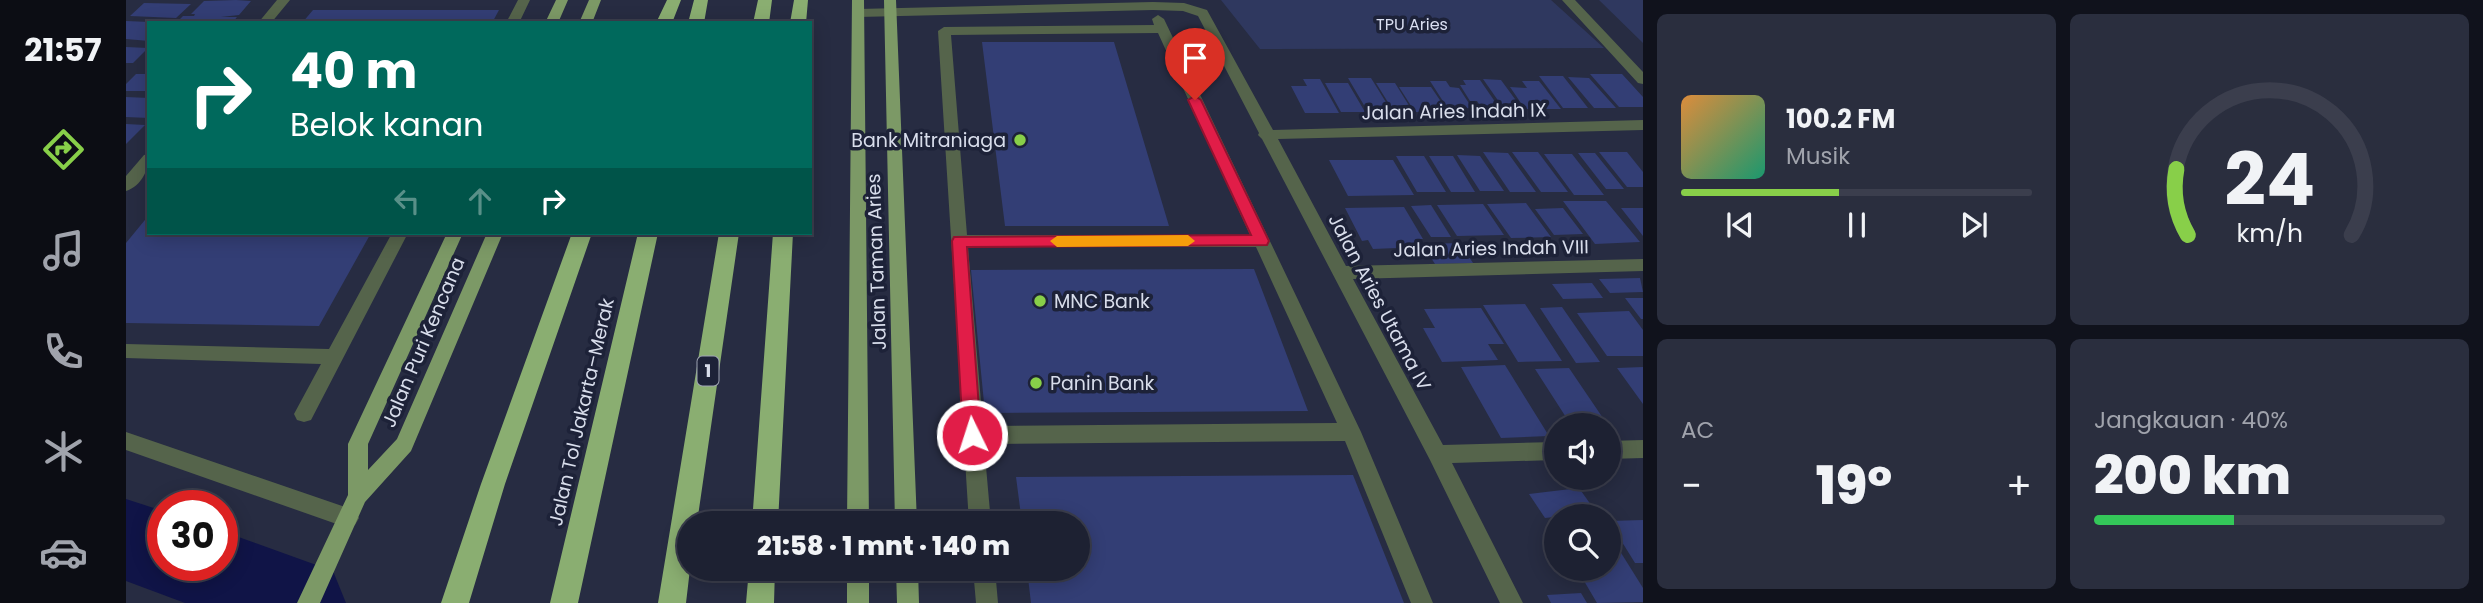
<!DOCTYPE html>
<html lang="id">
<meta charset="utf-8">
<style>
body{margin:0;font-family:Poppins,sans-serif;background:#2a2e3e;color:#f1f3f6;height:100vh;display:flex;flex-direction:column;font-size:26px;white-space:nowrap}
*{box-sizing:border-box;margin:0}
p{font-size:23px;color:#a0a3ac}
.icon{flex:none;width:38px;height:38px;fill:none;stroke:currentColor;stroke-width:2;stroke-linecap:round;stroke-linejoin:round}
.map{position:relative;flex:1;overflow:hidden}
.panel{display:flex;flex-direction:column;gap:14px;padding:14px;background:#10121c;width:840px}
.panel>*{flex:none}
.top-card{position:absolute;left:21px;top:21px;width:665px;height:214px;border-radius:0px;box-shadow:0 4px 18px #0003,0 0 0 2px #3b3e4d;background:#00695c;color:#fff;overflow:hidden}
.buttons{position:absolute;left:1418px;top:413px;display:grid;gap:14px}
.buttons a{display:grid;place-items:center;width:77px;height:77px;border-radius:50%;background:#1d2132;box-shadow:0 4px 18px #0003,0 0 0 2px #3b3e4d;font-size:35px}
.speed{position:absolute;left:21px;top:490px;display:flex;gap:14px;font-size:35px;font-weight:700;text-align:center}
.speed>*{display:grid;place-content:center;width:91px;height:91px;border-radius:50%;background:#1d2132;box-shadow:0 4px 18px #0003,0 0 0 2px #3b3e4d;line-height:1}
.speed .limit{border:10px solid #d22;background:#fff;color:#111}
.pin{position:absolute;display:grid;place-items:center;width:60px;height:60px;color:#fff;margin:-72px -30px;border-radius:50% 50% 50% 0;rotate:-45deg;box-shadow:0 0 7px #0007}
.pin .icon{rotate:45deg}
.me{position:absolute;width:77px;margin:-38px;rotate:356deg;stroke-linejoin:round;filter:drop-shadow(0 0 5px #0008)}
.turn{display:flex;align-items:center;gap:24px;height:147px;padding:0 28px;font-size:32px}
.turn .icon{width:91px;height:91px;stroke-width:2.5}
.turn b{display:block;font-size:49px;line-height:60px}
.lanes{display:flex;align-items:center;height:66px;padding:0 28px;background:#0003;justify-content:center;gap:35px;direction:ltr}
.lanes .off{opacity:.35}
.big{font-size:52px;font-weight:800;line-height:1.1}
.panel .tile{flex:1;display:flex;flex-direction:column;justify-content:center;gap:10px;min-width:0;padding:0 24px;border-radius:10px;background:#2a2e3e}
.panel .dial{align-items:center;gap:0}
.dial svg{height:182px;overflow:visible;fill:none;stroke:#3b3e4d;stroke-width:7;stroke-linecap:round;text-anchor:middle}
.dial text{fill:#f1f3f6;stroke:none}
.song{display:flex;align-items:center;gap:21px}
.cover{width:84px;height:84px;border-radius:10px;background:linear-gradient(135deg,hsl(30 70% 55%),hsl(160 70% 35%))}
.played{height:7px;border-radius:4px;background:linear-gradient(90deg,#88cf49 45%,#3b3e4d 45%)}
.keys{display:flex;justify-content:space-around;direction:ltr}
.heat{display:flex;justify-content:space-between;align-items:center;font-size:38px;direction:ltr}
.charge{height:10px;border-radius:5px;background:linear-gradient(90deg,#34c759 40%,#3b3e4d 0)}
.panel .tiles{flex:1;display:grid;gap:14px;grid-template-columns:repeat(2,1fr)}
.trip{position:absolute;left:551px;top:511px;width:413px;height:70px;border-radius:35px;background:#1d2132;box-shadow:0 4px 18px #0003,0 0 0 2px #3b3e4d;font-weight:800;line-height:70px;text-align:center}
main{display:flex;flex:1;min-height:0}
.tab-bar{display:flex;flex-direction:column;width:126px;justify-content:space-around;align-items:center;background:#0c0d14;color:#a0a3ac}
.tab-bar .icon{width:49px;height:49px}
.tab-bar .selected{color:#88cf49}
.tab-bar b{font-size:32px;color:#f1f3f6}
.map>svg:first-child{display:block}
.green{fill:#2f385f}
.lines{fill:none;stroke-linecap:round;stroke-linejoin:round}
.river{fill:#101447;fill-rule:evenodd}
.building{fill:#333e75}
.minor{fill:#55644b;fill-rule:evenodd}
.major{fill:#7c9966;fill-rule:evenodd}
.highway{fill:#8aae71;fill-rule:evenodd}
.route{fill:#e11d48;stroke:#92132f;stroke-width:2}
.slow{fill:#f59e0b}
.poi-dot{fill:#88cf49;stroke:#1d2238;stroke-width:2.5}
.labels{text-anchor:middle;stroke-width:7;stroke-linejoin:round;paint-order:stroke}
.far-park-label{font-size:16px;fill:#dadff1;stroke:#1d2238}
.shield{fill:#1d2238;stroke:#a0a5b5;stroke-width:2}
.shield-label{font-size:18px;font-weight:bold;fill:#d8ddeb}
.street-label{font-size:19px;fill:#d8ddeb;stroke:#1d2238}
.poi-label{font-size:19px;fill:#d8ddeb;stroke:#1d2238;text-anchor:start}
</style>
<main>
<nav class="tab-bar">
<b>21:57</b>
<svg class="icon selected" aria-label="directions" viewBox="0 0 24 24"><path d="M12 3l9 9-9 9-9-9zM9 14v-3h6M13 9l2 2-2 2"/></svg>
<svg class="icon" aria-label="music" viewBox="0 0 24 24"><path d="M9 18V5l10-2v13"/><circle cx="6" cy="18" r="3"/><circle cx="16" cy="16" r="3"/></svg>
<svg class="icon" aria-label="phone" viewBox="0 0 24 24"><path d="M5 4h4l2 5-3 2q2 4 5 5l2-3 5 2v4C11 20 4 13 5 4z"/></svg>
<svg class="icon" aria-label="climate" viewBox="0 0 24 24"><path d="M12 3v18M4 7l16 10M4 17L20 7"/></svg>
<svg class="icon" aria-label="car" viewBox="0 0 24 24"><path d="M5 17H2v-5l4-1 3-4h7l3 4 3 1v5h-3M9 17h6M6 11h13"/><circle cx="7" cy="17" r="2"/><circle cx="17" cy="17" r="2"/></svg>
</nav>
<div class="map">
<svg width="1517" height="603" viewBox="0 0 1517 603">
<rect width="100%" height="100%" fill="#272c42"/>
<!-- green -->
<path class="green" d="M1095 0H1425L1478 48 1134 49Z
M1473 0H1517V43Z"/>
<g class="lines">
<!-- river -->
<path class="river" d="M0 499 37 511V565H96V531L207 571 220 603H59L0 581Z"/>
</g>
<!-- building -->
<path class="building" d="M110 0 125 1 113 15 95 17H111L106 23H50L57 16H68L69 14H65L78 1Z
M18 3 65 4 50 18 4 16Z
M187 10H373L366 23H176Z
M0 21 23 22V41L0 39Z
M856 42H988L1043 226H879Z
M0 47 22 48 7 63H0Z
M10 74H23V91H0V84Z
M1464 74H1496L1517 97V107H1493Z
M1413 76H1437L1462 108H1437Z
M1442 77 1463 78 1490 108H1468Z
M1222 78H1245L1266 112H1242Z
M1177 79H1194L1213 113H1179L1165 86H1181Z
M1357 79 1375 80 1397 110 1378 109Z
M1337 80H1354L1374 109H1356L1351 101H1344L1334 85H1340Z
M1304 81H1320L1324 87 1333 88 1346 108 1322 109Z
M1396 81H1413L1435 109H1399L1384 87 1401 88Z
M1199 83H1222L1239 112H1215Z
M1250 83H1269L1287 112H1268Z
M1273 87H1305L1322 112H1289Z
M0 97 23 98V118L0 117Z
M0 124 19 125 0 144Z
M1357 152 1382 153 1410 192H1384Z
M1386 152H1412L1442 192H1415Z
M1473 152H1501L1517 172V187H1501Z
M1452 153H1469L1498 189H1480Z
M1418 154H1446L1478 195H1448Z
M1331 155 1354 156 1378 191H1354Z
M1270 156H1298L1320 192H1291Z
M1303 156H1327L1349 192H1325Z
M1203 160H1267L1288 195 1222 196Z
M1437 201H1480L1514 242 1469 244Z
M1400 203 1425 237 1385 238 1361 204Z
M1357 204 1378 235 1331 236 1311 205Z
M1305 205 1325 237H1305L1285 206Z
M1278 207 1297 239H1289L1294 247 1247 249 1242 240 1236 241 1219 208Z
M1437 208 1457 234 1428 235 1409 209Z
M1495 208H1517V236Z
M23 215V233H245L193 326 0 323V243Z
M1334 243 1347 263 1309 264 1296 244Z
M1128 269 1182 411 859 413 845 270Z
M1514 278 1517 292 1484 293 1473 279Z
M1466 283 1477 298 1437 299 1426 284Z
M1499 298H1517V319H1515Z
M1399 304 1436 361 1392 362 1357 305Z
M1436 307 1474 362 1450 363 1414 308Z
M1355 308 1378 344H1362L1372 360 1316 362 1297 328H1309L1298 309Z
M1503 311 1517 330V356H1481L1451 313Z
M1379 365 1423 436 1375 438 1335 367Z
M1517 367V404L1491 368Z
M1443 368 1481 424 1445 425 1409 369Z
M1227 475 1278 603H905L901 569H952V523H896L890 477Z
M1453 488 1470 512 1419 518 1403 494Z
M1517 520V563H1509L1483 521Z
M1482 532 1517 588V602L1471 603 1451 569H1482Z
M1455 593 1461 603H1425L1421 595Z"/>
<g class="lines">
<!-- minor -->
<path class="minor" d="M151 0H164L145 23H132Z
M392 0H404L393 23H380Z
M1436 0H1449L1517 72V84L1512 83Z
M1027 2 1058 3 1081 10 1147 130 1517 120V130L1152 139 1220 266 1517 259V271L1227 279 1317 445 1430 442V460L1326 463 1397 603H1374L1304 460 1136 139 1132 135 1133 133 1072 16 1057 11 1027 10 732 17 726 13 732 9Z
M1032 15 1038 19 1235 432 1307 603H1285L1219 441 858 444 865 523H843L812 31 818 27 1028 25 1026 19ZM1032 33 1124 235H841L825 35ZM842 247H1130L1211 423 857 426Z
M23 154C23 169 16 186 0 191V176L18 155Z
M266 233H282L185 420 178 422 171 420 168 414 195 364 0 358V344L203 349Z
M0 432 222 508 229 511 233 518 229 525 222 528 0 450Z
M1517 440V458L1482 459V441Z
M847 569H869L872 603H850Z"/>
<!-- major -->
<path class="major" d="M430 0H442L432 23H419Z
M463 0H475L466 23H453Z
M726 0H738L743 523H721Z
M758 0H770L791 523H769Z
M321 233H337L242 444V470L271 439 361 233H377L285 451 239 502 194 603H171L222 495V444Z
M721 569H743V603H721Z
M770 569H792L793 603H771Z"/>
<!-- highway -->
<path class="highway" d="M541 0H555L546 23H530Z
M568 0H582L578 23H562Z
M632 0H646L643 23H627Z
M668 0H682L680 23H664Z
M446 233H466L379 484 343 603H315L355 484Z
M512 233H532L452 603H424Z
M593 233H613L571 523H564V569L560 603H532Z
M647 233H667L652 523H626Z
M623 569H649L648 603H620Z"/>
</g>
<!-- route -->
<path class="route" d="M1069 96 1075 100 1143 241 1141 245 841 247 855 435 853 440 846 443 840 440 837 435 826 241 828 237 1125 235 1062 100Z"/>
<!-- slow -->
<path class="slow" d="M1062 235 1069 241 1062 246 931 247 924 241 931 236Z"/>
<!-- markers -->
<g class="poi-dot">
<circle cx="894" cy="140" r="7"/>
<circle cx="914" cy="301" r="7"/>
<circle cx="910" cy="383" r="7"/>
</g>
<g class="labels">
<!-- far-park labels -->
<g class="far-park-label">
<text x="1286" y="30">TPU Aries</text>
</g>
<!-- shield labels -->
<rect class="shield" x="571.5" y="356.5" width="21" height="29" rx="5"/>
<g class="shield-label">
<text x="582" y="377">1</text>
</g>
<!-- street labels -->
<g class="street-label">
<text transform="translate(1328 111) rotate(-1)" y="7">Jalan Aries Indah IX</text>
<text transform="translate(1365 248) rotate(-1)" y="7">Jalan Aries Indah VIII</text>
<text transform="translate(750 262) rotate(-92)" y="7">Jalan Taman Aries</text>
<text transform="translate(1254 302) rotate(62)" y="7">Jalan Aries Utama IV</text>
<text transform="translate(297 342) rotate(-67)" y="7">Jalan Puri Kencana</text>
<text transform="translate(455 412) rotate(-77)" y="7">Jalan Tol Jakarta–Merak</text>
</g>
<!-- poi labels -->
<g class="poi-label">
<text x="880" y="147" text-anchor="end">Bank Mitraniaga</text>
<text x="928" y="308">MNC Bank</text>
<text x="924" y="390">Panin Bank</text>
</g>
</g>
</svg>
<div class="buttons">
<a><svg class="icon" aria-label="sound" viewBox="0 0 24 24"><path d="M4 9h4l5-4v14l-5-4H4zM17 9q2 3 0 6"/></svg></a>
<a><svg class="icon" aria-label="search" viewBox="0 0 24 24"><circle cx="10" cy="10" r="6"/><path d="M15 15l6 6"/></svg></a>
</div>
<div class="speed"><div class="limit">30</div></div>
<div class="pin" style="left:1069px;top:100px;background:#d93025"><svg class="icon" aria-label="arrive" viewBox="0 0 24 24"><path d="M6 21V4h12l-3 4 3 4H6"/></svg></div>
<svg class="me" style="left:846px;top:435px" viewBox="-20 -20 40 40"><circle r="17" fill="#e11d48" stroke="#fff" stroke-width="3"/><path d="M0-11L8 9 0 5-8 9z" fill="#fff"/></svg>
<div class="trip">21:58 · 1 mnt · 140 m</div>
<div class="top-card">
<div class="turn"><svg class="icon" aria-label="right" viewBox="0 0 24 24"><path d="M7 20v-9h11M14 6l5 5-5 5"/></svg><div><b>40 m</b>Belok kanan</div></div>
<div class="lanes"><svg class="icon off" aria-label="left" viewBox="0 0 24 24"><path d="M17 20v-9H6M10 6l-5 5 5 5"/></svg><svg class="icon off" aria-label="ahead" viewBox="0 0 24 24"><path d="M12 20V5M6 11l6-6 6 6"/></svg><svg class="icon" aria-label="right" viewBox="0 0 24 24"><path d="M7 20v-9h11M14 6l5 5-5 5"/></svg></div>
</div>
</div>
<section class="panel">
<div class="tiles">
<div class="tile">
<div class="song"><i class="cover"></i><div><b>100.2 FM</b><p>Musik</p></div></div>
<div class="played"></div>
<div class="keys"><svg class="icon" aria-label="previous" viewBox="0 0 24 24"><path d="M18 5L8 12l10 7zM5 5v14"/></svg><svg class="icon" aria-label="pause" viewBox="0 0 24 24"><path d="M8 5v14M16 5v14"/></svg><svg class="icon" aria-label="next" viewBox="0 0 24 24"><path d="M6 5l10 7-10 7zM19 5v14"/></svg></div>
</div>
<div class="tile dial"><svg viewBox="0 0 100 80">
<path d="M14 69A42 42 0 1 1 86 69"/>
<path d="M14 69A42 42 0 0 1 9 40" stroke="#88cf49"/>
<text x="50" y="56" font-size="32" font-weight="700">24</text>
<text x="50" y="72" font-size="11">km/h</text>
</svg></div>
<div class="tile"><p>AC</p>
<div class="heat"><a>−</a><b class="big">19°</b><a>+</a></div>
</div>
<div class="tile"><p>Jangkauan · 40%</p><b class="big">200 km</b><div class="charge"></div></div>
</div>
</section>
</main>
